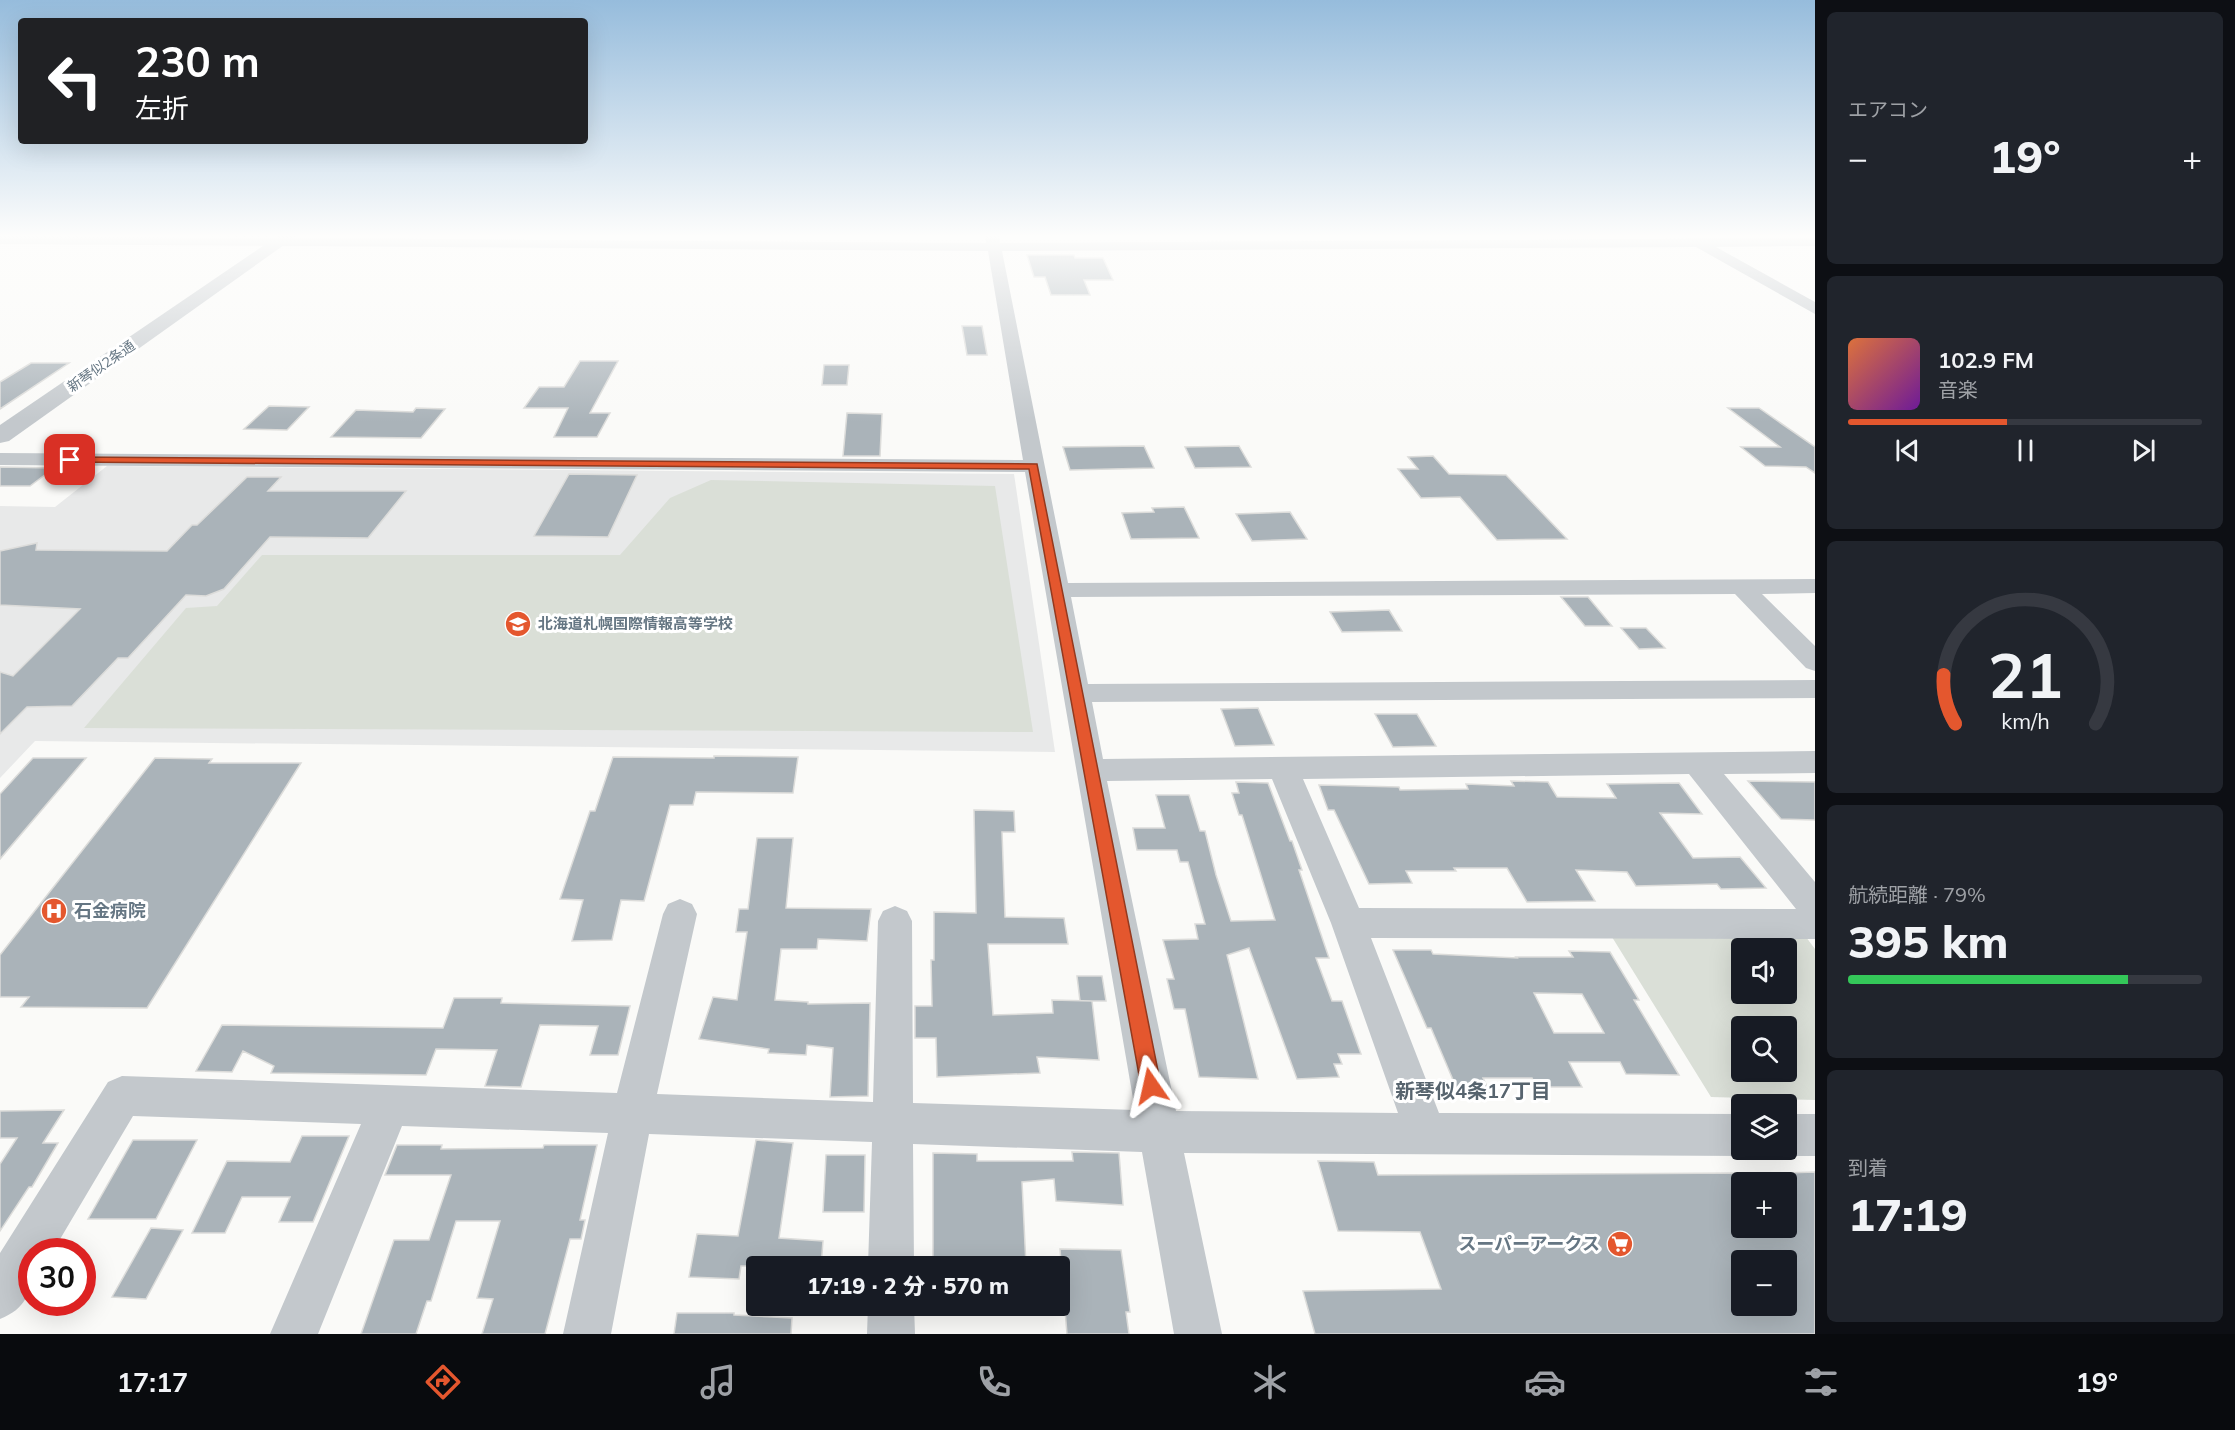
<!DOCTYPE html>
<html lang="ja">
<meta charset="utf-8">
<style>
body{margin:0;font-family:Mulish,"Noto Sans JP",sans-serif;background:#20242c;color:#f1f3f6;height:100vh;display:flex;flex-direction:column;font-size:22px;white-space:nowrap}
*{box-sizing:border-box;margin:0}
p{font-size:20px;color:#9ea1a6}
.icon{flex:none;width:33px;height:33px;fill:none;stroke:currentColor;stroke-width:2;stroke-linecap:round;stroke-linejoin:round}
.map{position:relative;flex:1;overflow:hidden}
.panel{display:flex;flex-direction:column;gap:12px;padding:12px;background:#0d0f14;width:420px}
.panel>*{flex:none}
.banner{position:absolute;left:18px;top:18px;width:570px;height:126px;border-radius:6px;box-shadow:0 6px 24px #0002;background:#202124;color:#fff;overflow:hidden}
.controls{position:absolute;left:1731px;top:938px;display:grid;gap:12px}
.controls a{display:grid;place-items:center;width:66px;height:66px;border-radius:6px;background:#171b24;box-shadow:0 6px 24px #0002;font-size:30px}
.speed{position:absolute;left:18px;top:1238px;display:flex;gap:12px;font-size:30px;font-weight:700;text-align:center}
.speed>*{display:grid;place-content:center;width:78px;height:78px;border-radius:50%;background:#171b24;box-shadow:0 6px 24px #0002;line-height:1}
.speed .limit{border:9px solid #d22;background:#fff;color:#111}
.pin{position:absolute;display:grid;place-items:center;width:51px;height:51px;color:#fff;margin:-26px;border-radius:12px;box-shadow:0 3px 9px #0006}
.me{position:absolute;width:66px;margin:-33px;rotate:349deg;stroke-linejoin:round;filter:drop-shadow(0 0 4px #0008)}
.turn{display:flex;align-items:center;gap:21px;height:126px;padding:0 18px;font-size:27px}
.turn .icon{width:78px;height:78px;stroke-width:2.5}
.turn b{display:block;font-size:42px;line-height:51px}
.big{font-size:45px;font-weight:800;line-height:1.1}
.panel .widget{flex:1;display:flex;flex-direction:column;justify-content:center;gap:9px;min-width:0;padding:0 21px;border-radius:9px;background:#20242c}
.panel .dial{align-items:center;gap:0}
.dial svg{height:156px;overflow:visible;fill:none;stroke:#363941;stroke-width:7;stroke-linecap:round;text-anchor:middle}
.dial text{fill:#f1f3f6;stroke:none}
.song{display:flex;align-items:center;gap:18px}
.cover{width:72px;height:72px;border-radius:9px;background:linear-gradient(135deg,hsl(20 70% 55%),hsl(280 70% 35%))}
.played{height:6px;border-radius:3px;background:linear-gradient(90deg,#e4572e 45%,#363941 45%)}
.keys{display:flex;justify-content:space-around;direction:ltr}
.heat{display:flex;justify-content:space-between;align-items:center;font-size:33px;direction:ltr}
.charge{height:9px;border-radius:4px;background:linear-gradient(90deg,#34c759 79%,#363941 0)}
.trip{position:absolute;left:746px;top:1256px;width:324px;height:60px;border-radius:6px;background:#171b24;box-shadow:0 6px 24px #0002;font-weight:800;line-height:60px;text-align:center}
.tab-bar{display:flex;height:96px;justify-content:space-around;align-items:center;background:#090b0e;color:#9ea1a6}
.tab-bar .icon{width:42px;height:42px}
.tab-bar .selected{color:#e4572e}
.tab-bar b{font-size:27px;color:#f1f3f6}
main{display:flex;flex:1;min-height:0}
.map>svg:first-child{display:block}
.built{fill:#e8e9e9}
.green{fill:#dadfd7;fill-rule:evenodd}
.building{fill:#aab3b9;stroke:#dcdcda;stroke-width:1.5;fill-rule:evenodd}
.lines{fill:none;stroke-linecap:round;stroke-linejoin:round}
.minor{fill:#c3c8cc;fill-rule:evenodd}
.tertiary{fill:#c3c8cc;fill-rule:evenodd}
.route{fill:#e4572e;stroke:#94391e;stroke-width:1.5}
.labels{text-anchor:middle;stroke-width:6;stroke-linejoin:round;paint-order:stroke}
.far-street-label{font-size:14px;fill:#657683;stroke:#fff}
.poi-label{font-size:15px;font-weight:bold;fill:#657683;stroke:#fff;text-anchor:start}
.near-poi-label{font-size:18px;font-weight:bold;fill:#657683;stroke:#fff;text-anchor:start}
.near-neighbourhood-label{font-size:20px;font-weight:bold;fill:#57646e;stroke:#fff}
</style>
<main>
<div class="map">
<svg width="1815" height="1334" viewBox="0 0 1815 1334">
<rect width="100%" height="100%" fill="#fafaf8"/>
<!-- built -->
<path class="built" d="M107 466 1014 474 1055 752 35 741 0 778V506L55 507Z"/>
<!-- green -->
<path class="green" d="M0 235H270L267 237Z
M711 480 995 486 1033 732 84 728 186 608 217 606 262 555H620L670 498Z
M1612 937H1806L1815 949V1100L1711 1097ZM1742 948H1786V993H1742ZM1742 1026H1786V1071H1742Z"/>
<!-- building -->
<path class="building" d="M1027 255H1074L1075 258H1103L1113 280H1084L1090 295H1051L1045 277H1034Z
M962 326H982L987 355H967Z
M580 361H618L590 413H610L597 437H554L568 408H524L539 387H564Z
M31 363H69L0 409V382Z
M824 365H849L847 385H822Z
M269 406 309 407 287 430 244 429Z
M416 408 445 409 421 438 331 437 356 410 413 412Z
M1728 408H1759L1815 447V473L1806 467 1765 466 1741 447H1780Z
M847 413 882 414 880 456H843Z
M1144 446 1154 468 1070 470 1063 447Z
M1239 446 1251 467 1195 468 1185 447Z
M1433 456 1449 474 1506 475 1567 539 1497 540 1460 497 1421 498 1398 469H1418L1408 457Z
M0 467 54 468 30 486H0Z
M569 474 637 475 608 537 534 536Z
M247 477H281L268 491H406L368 538 270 537 224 589 206 596 186 595 128 658H118L72 706 27 707 0 734V672L13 676 80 609 0 605V551L37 543 36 550 167 551 192 525H197Z
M1184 507 1199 538 1131 539 1122 513 1154 512 1152 508Z
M1290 512 1307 539 1252 541 1236 514Z
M1561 597H1588L1612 626H1585Z
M1389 610 1402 631 1342 632 1330 612Z
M1621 628H1646L1665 648 1639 649Z
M1258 708 1274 745 1235 746 1221 709Z
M1375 714H1417L1436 746 1393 747Z
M714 756 798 757 793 793 696 792 693 805H670L644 901 621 900 612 940 572 941 583 900 560 899 590 811H595L613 757 714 758Z
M33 758H86L0 859V794Z
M155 758 212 759 209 763H301L147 1008 21 1007 29 997H0V955Z
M1511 781 1548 782 1557 797 1616 798 1607 784 1679 783 1702 814 1660 813 1693 858 1740 857 1766 888 1721 889 1717 884 1636 886 1627 872 1576 870 1595 901 1527 902 1507 868H1454L1456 871H1406L1412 883 1369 884 1334 810H1328L1319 785 1399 787 1400 790 1468 789 1466 784 1514 786Z
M1748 781 1815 782V820L1781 819Z
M1236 782 1268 783 1290 841H1292L1302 870H1299L1329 958H1316L1332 1001H1342L1361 1054H1338L1342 1064H1334L1339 1077 1297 1079 1249 948 1227 955 1258 1079 1199 1077 1185 1009H1174L1167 979H1174L1163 940 1198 939 1195 924H1205L1188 862H1180L1177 850H1137L1133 828H1165L1156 795H1189L1200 831H1205L1216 875 1231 921 1275 920 1242 815H1239L1232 793H1239Z
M974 810 1014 811 1015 832H1002L1005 917 1064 918 1068 944H988L993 1015 1053 1013 1052 1000 1092 1001 1099 1060 1037 1057 1040 1073 937 1077 936 1038H915V1006H932L931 960H934V912L976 913Z
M757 838H793L786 908 871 909 867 941 818 939 817 949H781L775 1000 808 1002V1004L870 1003 868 1096 830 1097 833 1048 807 1045 806 1055 768 1053 769 1049 699 1039 713 997 737 1000 747 932H736L739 909H748Z
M1393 950H1431L1433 954 1517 958 1516 957H1573L1569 951 1610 952 1639 1000H1634L1679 1075 1626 1074 1620 1062H1569L1582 1087H1536L1532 1078H1483L1491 1094H1459L1431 1028H1427ZM1534 993 1582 994 1604 1033H1554Z
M1077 976H1102L1106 1001H1080Z
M454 998H502L501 1003 630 1006 618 1055H590L598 1026 540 1025 521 1087 485 1086 497 1050 436 1049 426 1075 271 1073 274 1066 243 1051 232 1072 196 1071 222 1025 443 1028Z
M64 1110 43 1143H58L32 1187H29L0 1231V1164L17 1138H0V1111Z
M302 1136H349L313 1222H279L290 1197H242L225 1233H192L227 1161 290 1162Z
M133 1140H197L156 1219H88Z
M756 1140 793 1143 779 1238 823 1241 821 1266H741L739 1279 689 1277 697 1234 738 1236Z
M397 1145H442L441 1149 543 1148 544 1145H597L580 1220H585L581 1239H570L545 1334H482L493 1299 477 1298 500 1221H456L431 1301H427L416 1334H361L394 1240H429L451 1175H385Z
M1072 1152 1119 1153 1123 1205 1056 1201 1054 1179 1022 1182 1026 1266H933V1153L977 1154V1161H1073Z
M826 1155H865L864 1212H823Z
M1318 1161 1374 1162 1378 1175 1742 1173V1227H1786V1173L1815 1172V1334H1315L1303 1291 1441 1289 1420 1232 1338 1231ZM1742 1260H1786V1305H1742Z
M151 1228 183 1230 146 1299 112 1297Z
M1060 1249 1121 1250 1130 1312H1126L1129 1334H1067Z
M677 1313H734V1315L792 1318 791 1334H674Z"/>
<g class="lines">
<!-- minor -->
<path class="minor" d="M985 235H999L1000 243 1815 238V246L1716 247 1815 302V314L1696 247 1002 251 1068 583 1815 579V593L1762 594 1815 646V671L1806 668 1735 594 1071 597 1088 684 1815 680V698L1092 702 1103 759 1815 751V773L1724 774 1815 882V939L1371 938 1439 1113 1742 1114V1149L1757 1150 1742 1156 1184 1153 1222 1334H1174L1142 1152 913 1144 914 1266H868L872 1142 649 1134 611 1334H563L608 1133 402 1126 318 1334H270L361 1124 133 1116 53 1251H32C32 1283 33 1306 0 1319V1253L108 1082 122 1076 617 1093 663 914 668 904 680 899 692 904 697 914 657 1094 873 1102 878 921 883 911 895 906 907 911 912 921 913 1103 1135 1110 1025 472 0 465V453L1023 460 988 251 0 244V236L986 243ZM1689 774 1796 909 1359 908 1303 779ZM1272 779 1331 923 1398 1113 1176 1111 1107 781Z
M1786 1114H1815V1156H1786L1771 1150 1786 1149Z
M868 1305H914L915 1334H867Z"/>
<!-- tertiary -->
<path class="tertiary" d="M279 235H298L9 441 0 443V425Z"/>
</g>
<!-- sky -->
<linearGradient id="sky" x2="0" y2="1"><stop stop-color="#96bcdc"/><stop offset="0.56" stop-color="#fdfdfc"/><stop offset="1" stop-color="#fdfdfc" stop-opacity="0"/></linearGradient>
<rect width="1815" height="422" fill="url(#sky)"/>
<!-- route -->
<path class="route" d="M70 457 1037 464 1161 1086 1158 1093 1151 1096 1144 1093 1141 1086 1029 469 67 462 65 460Z"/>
<!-- icons -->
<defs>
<g id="school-disc" transform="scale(1.35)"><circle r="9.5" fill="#e4572e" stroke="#fff"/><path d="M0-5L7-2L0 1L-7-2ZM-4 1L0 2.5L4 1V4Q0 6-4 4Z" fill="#fff"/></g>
<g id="hospital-disc" transform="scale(1.35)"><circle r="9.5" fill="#e4572e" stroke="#fff"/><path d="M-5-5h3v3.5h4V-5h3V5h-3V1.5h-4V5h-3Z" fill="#fff"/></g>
<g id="supermarket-disc" transform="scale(1.35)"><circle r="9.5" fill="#e4572e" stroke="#fff"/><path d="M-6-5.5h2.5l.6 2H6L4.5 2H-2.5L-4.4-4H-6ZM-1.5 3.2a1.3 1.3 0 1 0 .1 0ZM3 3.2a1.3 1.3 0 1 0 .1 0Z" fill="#fff"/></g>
</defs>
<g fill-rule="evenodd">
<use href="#school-disc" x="518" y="624"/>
<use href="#hospital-disc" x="54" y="911"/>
<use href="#supermarket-disc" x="1620" y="1244"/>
</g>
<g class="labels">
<!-- far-street labels -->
<g class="far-street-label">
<text transform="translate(101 366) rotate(-35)" y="5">新琴似2条通</text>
</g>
<!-- poi labels -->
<g class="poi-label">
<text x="538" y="629">北海道札幌国際情報高等学校</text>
</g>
<!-- near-poi labels -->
<g class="near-poi-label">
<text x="74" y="917">石金病院</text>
<text x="1600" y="1250" text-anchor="end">スーパーアークス</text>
</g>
<!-- near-neighbourhood labels -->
<g class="near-neighbourhood-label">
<text x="1473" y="1098">新琴似4条17丁目</text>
</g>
</g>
</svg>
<div class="controls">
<a><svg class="icon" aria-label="sound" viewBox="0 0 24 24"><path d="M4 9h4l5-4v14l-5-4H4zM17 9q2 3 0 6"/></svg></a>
<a><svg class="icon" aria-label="search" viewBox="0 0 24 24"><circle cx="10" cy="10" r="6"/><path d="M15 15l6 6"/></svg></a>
<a><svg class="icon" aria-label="layers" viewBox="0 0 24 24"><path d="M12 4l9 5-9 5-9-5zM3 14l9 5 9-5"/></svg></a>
<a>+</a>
<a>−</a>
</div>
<div class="speed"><div class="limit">30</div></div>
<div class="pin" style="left:70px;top:460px;background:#d93025"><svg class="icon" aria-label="arrive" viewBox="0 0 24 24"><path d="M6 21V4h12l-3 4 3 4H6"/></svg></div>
<svg class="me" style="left:1151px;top:1086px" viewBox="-20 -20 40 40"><path d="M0-17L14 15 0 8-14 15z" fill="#e4572e" stroke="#fff" stroke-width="4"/></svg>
<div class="trip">17:19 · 2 分 · 570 m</div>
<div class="banner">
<div class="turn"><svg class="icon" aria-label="left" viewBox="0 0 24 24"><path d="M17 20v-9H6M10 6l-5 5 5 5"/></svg><div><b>230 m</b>左折</div></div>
</div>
</div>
<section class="panel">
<div class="widget"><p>エアコン</p>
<div class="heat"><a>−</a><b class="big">19°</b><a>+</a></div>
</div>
<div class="widget">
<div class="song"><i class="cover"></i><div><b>102.9 FM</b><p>音楽</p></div></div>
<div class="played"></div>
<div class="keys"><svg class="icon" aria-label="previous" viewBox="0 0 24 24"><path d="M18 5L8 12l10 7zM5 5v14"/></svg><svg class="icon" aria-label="pause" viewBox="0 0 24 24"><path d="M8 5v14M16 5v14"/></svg><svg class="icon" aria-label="next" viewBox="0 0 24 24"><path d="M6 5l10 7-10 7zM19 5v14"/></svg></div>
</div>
<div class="widget dial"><svg viewBox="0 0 100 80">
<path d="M14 69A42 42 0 1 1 86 69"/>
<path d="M14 69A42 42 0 0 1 8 44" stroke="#e4572e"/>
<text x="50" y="56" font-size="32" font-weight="700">21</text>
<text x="50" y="72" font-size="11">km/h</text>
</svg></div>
<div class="widget"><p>航続距離 · 79%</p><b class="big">395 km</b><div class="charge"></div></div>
<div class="widget"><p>到着</p><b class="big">17:19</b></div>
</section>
</main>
<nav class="tab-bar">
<b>17:17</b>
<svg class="icon selected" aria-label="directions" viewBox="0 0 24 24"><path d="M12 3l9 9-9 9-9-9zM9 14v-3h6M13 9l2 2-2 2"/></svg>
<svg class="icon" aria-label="music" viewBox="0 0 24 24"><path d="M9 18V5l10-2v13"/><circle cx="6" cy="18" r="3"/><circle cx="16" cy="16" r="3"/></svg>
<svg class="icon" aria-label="phone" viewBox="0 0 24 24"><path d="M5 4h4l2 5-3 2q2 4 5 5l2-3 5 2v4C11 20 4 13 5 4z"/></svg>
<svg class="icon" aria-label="climate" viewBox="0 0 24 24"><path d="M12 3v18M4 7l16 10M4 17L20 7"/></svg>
<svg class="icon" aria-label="car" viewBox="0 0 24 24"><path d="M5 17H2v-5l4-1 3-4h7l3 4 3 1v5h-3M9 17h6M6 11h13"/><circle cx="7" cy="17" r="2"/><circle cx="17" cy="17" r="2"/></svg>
<svg class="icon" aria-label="filters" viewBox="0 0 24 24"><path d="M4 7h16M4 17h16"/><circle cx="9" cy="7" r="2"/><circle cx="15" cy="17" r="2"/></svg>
<b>19°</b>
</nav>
